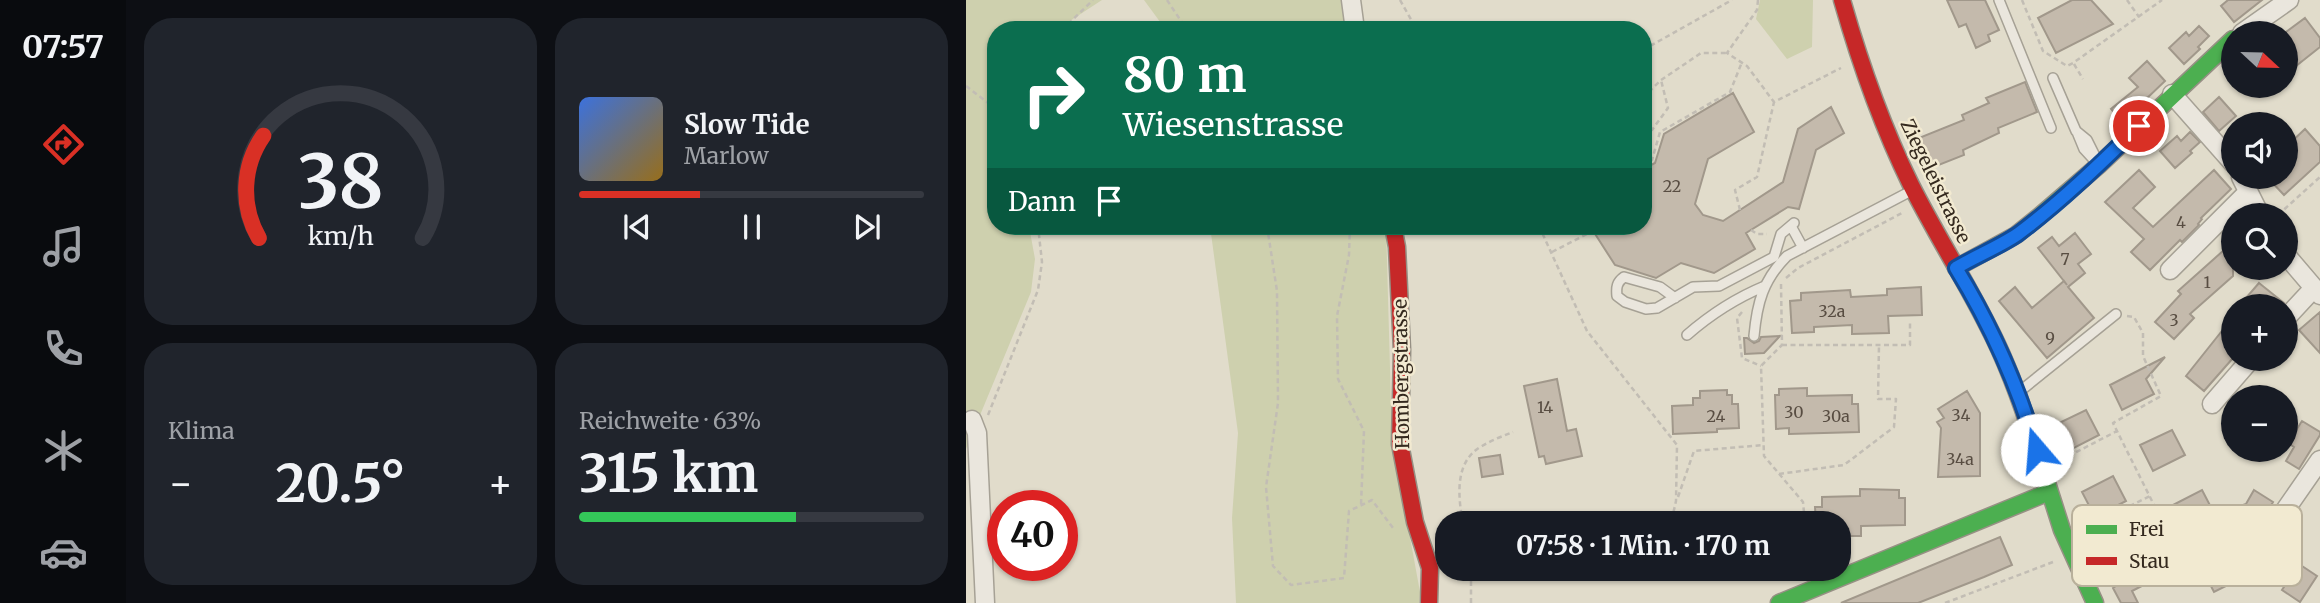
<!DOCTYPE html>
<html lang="de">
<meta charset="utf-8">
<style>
body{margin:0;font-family:Merriweather,serif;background:#20242c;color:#f1f3f6;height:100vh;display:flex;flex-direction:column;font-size:26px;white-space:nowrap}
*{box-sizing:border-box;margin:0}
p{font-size:23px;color:#9ea1a6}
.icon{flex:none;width:38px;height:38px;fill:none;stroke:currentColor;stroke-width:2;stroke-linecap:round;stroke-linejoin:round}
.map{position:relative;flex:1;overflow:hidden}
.details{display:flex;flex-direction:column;gap:18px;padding:18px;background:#0d0f14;width:840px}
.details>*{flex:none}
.hud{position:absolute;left:21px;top:21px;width:665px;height:214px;border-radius:28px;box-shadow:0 2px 5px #0004;background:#0b6e4f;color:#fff;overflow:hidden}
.needle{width:46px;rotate:112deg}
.buttons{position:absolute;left:1255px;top:21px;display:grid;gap:14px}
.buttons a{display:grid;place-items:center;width:77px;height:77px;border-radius:50%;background:#171b24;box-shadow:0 2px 5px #0004;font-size:35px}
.speed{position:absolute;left:21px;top:490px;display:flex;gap:14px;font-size:35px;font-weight:700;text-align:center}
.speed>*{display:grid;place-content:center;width:91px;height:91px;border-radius:50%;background:#171b24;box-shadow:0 2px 5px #0004;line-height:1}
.speed .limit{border:10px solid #d22;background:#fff;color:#111}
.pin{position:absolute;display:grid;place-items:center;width:60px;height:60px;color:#fff;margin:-30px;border:4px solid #fff;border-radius:50%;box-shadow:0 2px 7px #0007}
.me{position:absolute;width:77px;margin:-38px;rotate:342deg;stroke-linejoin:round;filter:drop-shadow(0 0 5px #0008)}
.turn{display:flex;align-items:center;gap:24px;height:147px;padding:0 21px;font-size:32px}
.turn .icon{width:91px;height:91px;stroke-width:2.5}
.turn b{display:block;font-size:49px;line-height:60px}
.then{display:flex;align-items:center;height:66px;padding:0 21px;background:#0003;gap:14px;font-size:26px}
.big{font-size:52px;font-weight:700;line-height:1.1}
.details .tile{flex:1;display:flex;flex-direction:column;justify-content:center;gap:10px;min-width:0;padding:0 24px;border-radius:28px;background:#20242c}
.details .dial{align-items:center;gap:0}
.dial svg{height:182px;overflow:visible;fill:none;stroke:#363941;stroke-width:7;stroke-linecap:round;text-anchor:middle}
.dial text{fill:#f1f3f6;stroke:none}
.song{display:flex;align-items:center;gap:21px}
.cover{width:84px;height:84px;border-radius:10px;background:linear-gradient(135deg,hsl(220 70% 55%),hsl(40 70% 35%))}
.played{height:7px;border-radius:4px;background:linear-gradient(90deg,#d93025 35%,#363941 35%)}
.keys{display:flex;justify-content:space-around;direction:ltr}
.heat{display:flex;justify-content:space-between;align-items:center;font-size:38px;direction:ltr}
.charge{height:10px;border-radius:5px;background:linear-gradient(90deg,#34c759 63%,#363941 0)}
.details .tiles{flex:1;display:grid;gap:18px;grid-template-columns:repeat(2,1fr)}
.trip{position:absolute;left:469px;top:511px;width:416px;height:70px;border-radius:28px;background:#171b24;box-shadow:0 2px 5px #0004;font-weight:700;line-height:70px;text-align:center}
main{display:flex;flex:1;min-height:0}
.menu{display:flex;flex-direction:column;width:126px;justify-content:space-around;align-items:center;background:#090b0e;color:#9ea1a6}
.menu .icon{width:49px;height:49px}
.menu .active{color:#d93025}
.menu b{font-size:32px;color:#f1f3f6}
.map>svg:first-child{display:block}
.green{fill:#ced0ae}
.building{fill:#c4baac;stroke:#a1988b;stroke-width:2}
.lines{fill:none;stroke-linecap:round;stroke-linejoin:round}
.lane-casing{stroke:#a6a195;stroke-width:12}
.street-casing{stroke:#a6a195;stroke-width:21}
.fast-casing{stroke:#969084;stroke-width:19}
.jam-casing{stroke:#969084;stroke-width:19}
.path{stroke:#c2bdb4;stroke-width:2.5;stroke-dasharray:5 3.5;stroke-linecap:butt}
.lane{stroke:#eae6dd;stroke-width:9}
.street{stroke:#eae6dd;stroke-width:18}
.fast{stroke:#4caf50;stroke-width:16}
.jam{stroke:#c62828;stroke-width:16}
.route-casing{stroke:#114b97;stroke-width:18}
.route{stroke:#1a73e8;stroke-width:12}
.labels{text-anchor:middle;stroke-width:5;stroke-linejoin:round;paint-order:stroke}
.number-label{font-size:16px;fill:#584d42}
.street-label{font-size:19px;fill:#34291e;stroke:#f2ead1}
.key{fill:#f2ead1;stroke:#b9b09b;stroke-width:2}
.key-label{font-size:19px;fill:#34291e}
</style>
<main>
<nav class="menu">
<b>07:57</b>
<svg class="icon active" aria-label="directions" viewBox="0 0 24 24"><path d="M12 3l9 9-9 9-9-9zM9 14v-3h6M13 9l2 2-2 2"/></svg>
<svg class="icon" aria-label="music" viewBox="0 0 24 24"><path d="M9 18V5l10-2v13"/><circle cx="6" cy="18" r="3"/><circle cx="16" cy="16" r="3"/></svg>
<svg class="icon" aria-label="phone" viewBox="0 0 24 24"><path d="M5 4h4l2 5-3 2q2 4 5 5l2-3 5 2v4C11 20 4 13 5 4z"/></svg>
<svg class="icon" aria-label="climate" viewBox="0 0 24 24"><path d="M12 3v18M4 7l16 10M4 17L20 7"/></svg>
<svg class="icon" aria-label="car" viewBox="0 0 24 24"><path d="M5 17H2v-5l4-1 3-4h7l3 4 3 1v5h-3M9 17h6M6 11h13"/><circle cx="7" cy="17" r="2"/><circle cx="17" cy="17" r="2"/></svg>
</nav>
<section class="details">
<div class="tiles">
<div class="tile dial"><svg viewBox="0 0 100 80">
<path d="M14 69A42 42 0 1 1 86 69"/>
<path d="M14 69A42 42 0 0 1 16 24" stroke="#d93025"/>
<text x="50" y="56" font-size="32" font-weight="700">38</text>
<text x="50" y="72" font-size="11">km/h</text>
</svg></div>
<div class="tile">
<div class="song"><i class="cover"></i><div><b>Slow Tide</b><p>Marlow</p></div></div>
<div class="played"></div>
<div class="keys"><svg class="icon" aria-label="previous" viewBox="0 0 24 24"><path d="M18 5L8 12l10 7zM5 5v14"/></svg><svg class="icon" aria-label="pause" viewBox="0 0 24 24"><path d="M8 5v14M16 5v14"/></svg><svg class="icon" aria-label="next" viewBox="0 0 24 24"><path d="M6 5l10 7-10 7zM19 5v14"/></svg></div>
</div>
<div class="tile"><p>Klima</p>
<div class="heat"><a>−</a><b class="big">20.5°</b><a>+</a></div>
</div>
<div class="tile"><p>Reichweite · 63%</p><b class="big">315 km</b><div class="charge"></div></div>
</div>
</section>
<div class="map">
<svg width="1354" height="603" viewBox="0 0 1354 603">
<rect width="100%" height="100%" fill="#e1dccb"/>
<!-- green -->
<path class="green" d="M0 0H136L90 30H30V226H63L69 259 65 292 0 449Z
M178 0H375L381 30H200Z
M794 0H847L846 47 821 59 790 19Z
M244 226H420L426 439 454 592 453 603H270L266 518 272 433Z"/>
<!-- building -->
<path class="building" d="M981 0H1019L1033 30 1022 35 1024 41 1010 48 1000 24 993 27Z
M1106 0H1125L1147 24 1090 53 1072 18Z
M1262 0H1296L1268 22 1255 6Z
M1339 18 1354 38V47L1320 74V32Z
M1233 26 1243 36 1232 47 1234 49 1218 64 1203 48 1220 32 1223 36Z
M1181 61 1199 81 1156 122 1145 109 1172 87 1163 78Z
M1059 82 1071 112 1032 128 1033 133 997 150 998 155 960 170 948 140 998 120 996 115 1023 103 1020 98Z
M767 93 788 132 742 159 729 204 737 215 757 221 817 182 832 129 865 107 878 133 850 150 833 209 822 207 780 233 789 249 748 273 715 263 690 278 649 265 624 226H677V169L689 163 698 134Z
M1253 97 1270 116 1253 131 1237 112Z
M1339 129 1354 146V162L1318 195 1301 177H1320V147Z
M1224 132 1234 142 1224 151 1226 153 1209 168 1194 151 1211 136 1215 141Z
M1173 170 1189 187 1167 208 1187 227 1248 170 1265 189 1235 218 1236 219 1232 224 1233 225 1216 242 1214 240 1184 270 1165 252 1178 239 1139 202Z
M1109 233 1125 254 1112 264 1119 273 1102 287 1128 318 1081 358 1033 301 1049 287 1066 308 1098 281 1101 285 1072 248 1086 237 1093 246Z
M1267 242V276L1224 314 1228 318 1208 339 1189 322 1215 294 1212 291Z
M1293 283 1318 303 1315 306H1273Z
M955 287 956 315 922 316 923 333 886 334V325L848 327V332L826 333 824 301 835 300V293L884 290 885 297 921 295V289Z
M1354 312V353L1333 330Z
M1267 317V358L1238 391 1220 376Z
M814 336 798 353 779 354 778 338H781L788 343 793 341 795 337Z
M1199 357 1180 379 1188 394 1156 410 1144 385Z
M591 379 601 431 610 429 616 456 580 464 578 456 573 457 558 386Z
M841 388V396L886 395V404H892L893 432 823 434V428L810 429 809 395H813V389Z
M761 390V395H766V404H772L773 428 751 429V432L707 434 706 406 727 405V398H734V391Z
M1001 391 1014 413V476L972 477 975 428 971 422 978 418 972 409Z
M1120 410 1133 435 1102 451 1089 425Z
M1336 421 1354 432V435L1333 469 1320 461 1328 447 1322 443Z
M1206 430 1219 455 1187 471 1174 445Z
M534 455 537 474 516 477 513 458Z
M1147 476 1160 501 1129 517 1116 492Z
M894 489 933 490V498H939V525L895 526V536H873V523H850L849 507H856V497L894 496Z
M1236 490 1249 515 1217 531 1205 506Z
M1288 490 1307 502 1294 524 1268 508 1280 504Z
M1139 525 1156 559 1186 544 1201 573 1166 591 1172 603H1155L1147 588 1150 586 1123 533Z
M1034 537 1046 565 1018 577 952 603H875Z
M1267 551 1280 576 1248 592 1235 567Z
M1333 564 1351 576 1334 602 1316 590Z"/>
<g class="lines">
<!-- lane casing -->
<g class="lane-casing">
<path id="lane" d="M1033 0 1085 128
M1087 78 1110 131 1121 140 1132 162
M1111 132 1118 149 1129 161
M825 226 837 248
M709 298 694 287 658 277C651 282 650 287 651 296L659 302 680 309 691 308 727 287 753 286 808 257 815 234 828 223
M721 335C745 314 770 298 799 286
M788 336C791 303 797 280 821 256L945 191
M1053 392 1150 314"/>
</g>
<!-- street casing -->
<g class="street-casing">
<path id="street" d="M385 0 389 30
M1276 33 1323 0
M1206 94 1267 163
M1275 177 1294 215
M1320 255 1354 295
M1204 270 1282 192
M1320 318 1348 288
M1246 404 1285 359
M6 420 11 433 19 603
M1295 545 1354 460"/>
</g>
<!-- fast casing -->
<g class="fast-casing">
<path id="fast" d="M990 268 1050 235 1070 219 1133 165 1267 39
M1069 445 1096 530 1129 603
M813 603 1083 492"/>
</g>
<!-- jam casing -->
<g class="jam-casing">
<path id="jam" d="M876 0C894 63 916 126 945 185 969 233 998 278 1022 326 1042 364 1056 404 1069 445
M427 226 431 247 436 350 434 444 449 522 464 568 463 603"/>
</g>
<!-- path -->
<path class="path" d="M201 0 221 30
M434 0 451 30
M792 0 791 10 761 53 781 66 808 102 875 68
M1056 0 1077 51 1101 66 1107 63 1196 0
M1161 0 1173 17
M96 30 127 0
M677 50 766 0
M1108 64 1117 79
M0 86 30 109
M677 98 695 80 735 53H761
M677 135 686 130 702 108 695 80
M677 165 686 160 694 132 764 92 776 62
M774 210 769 190 791 177 808 102
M1312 215 1354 177
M301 226 311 291 312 403 300 487 307 566 325 585 378 578 383 511 406 500 427 528
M384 226 383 255 371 316 372 379 398 431 395 505
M573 226 621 331 711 445 710 501 705 523
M785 230 791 234H801
M586 252 623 233 626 226
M820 278 832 268 936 213
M815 284 816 345 795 366 798 456 837 502 839 523
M776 312 771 318 776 358 795 366
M1161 316 1168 317 1177 333V356L1195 396 1147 423 1207 543 1261 513
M816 345H944V321
M22 415 72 290 76 262 72 226
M1095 460 1151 431
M813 474 878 465 928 427 930 399H912L913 345
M712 497 728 451 797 445
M497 523C492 497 488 461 516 446 526 440 537 436 547 432
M1118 529 1184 496
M708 569 716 578 741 569 835 570
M505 603V569
M979 603 1087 562"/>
<!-- lane -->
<use href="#lane" class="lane"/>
<!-- street -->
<use href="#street" class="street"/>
<!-- fast -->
<use href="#fast" class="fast"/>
<!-- jam -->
<use href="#jam" class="jam"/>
</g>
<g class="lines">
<!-- route casing -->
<g class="route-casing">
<path id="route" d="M1071 450C1052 386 1025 325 990 268 1010 256 1033 247 1052 234 1095 202 1135 163 1173 126"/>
</g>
<!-- route -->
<use href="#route" class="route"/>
</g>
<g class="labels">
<!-- number labels -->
<g class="number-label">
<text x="706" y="192">22</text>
<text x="1215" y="228">4</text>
<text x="1099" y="265">7</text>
<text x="1241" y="288">1</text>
<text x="866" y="317">32a</text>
<text x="1208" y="326">3</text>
<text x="1084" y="344">9</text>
<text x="579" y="413">14</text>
<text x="828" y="418">30</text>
<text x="995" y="421">34</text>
<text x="750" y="422">24</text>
<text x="870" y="422">30a</text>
<text x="994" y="465">34a</text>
</g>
<!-- street labels -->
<g class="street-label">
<text transform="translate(970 181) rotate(64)" y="7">Ziegeleistrasse</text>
<text transform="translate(435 374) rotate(-91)" y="7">Hombergstrasse</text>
</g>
</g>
<!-- legend -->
<rect x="1106" y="505" width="230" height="81" rx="10" class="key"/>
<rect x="1120" y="525" width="31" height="9" fill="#4caf50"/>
<rect x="1120" y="557" width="31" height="8" fill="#c62828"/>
<g class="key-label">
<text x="1163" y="536">Frei</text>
<text x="1163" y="568">Stau</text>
</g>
</svg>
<div class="buttons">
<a><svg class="needle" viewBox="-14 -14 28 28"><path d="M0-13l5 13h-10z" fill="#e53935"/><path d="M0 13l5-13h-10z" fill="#9ea1a6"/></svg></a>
<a><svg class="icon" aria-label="sound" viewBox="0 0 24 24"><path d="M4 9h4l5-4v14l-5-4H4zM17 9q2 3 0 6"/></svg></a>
<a><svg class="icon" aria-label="search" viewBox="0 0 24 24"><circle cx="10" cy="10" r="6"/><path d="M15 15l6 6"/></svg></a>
<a>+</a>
<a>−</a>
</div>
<div class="speed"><div class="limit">40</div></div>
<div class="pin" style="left:1173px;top:126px;background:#d93025"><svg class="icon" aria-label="arrive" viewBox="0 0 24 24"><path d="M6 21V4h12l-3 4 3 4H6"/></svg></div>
<svg class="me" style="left:1071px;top:450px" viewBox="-20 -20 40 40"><circle r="19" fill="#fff"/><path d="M0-13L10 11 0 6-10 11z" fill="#1a73e8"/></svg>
<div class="trip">07:58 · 1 Min. · 170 m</div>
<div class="hud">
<div class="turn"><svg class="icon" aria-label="right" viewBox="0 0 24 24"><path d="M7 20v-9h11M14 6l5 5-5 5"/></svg><div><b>80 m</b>Wiesenstrasse</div></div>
<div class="then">Dann<svg class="icon" aria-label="arrive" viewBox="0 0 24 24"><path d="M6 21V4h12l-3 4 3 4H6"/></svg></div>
</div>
</div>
</main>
